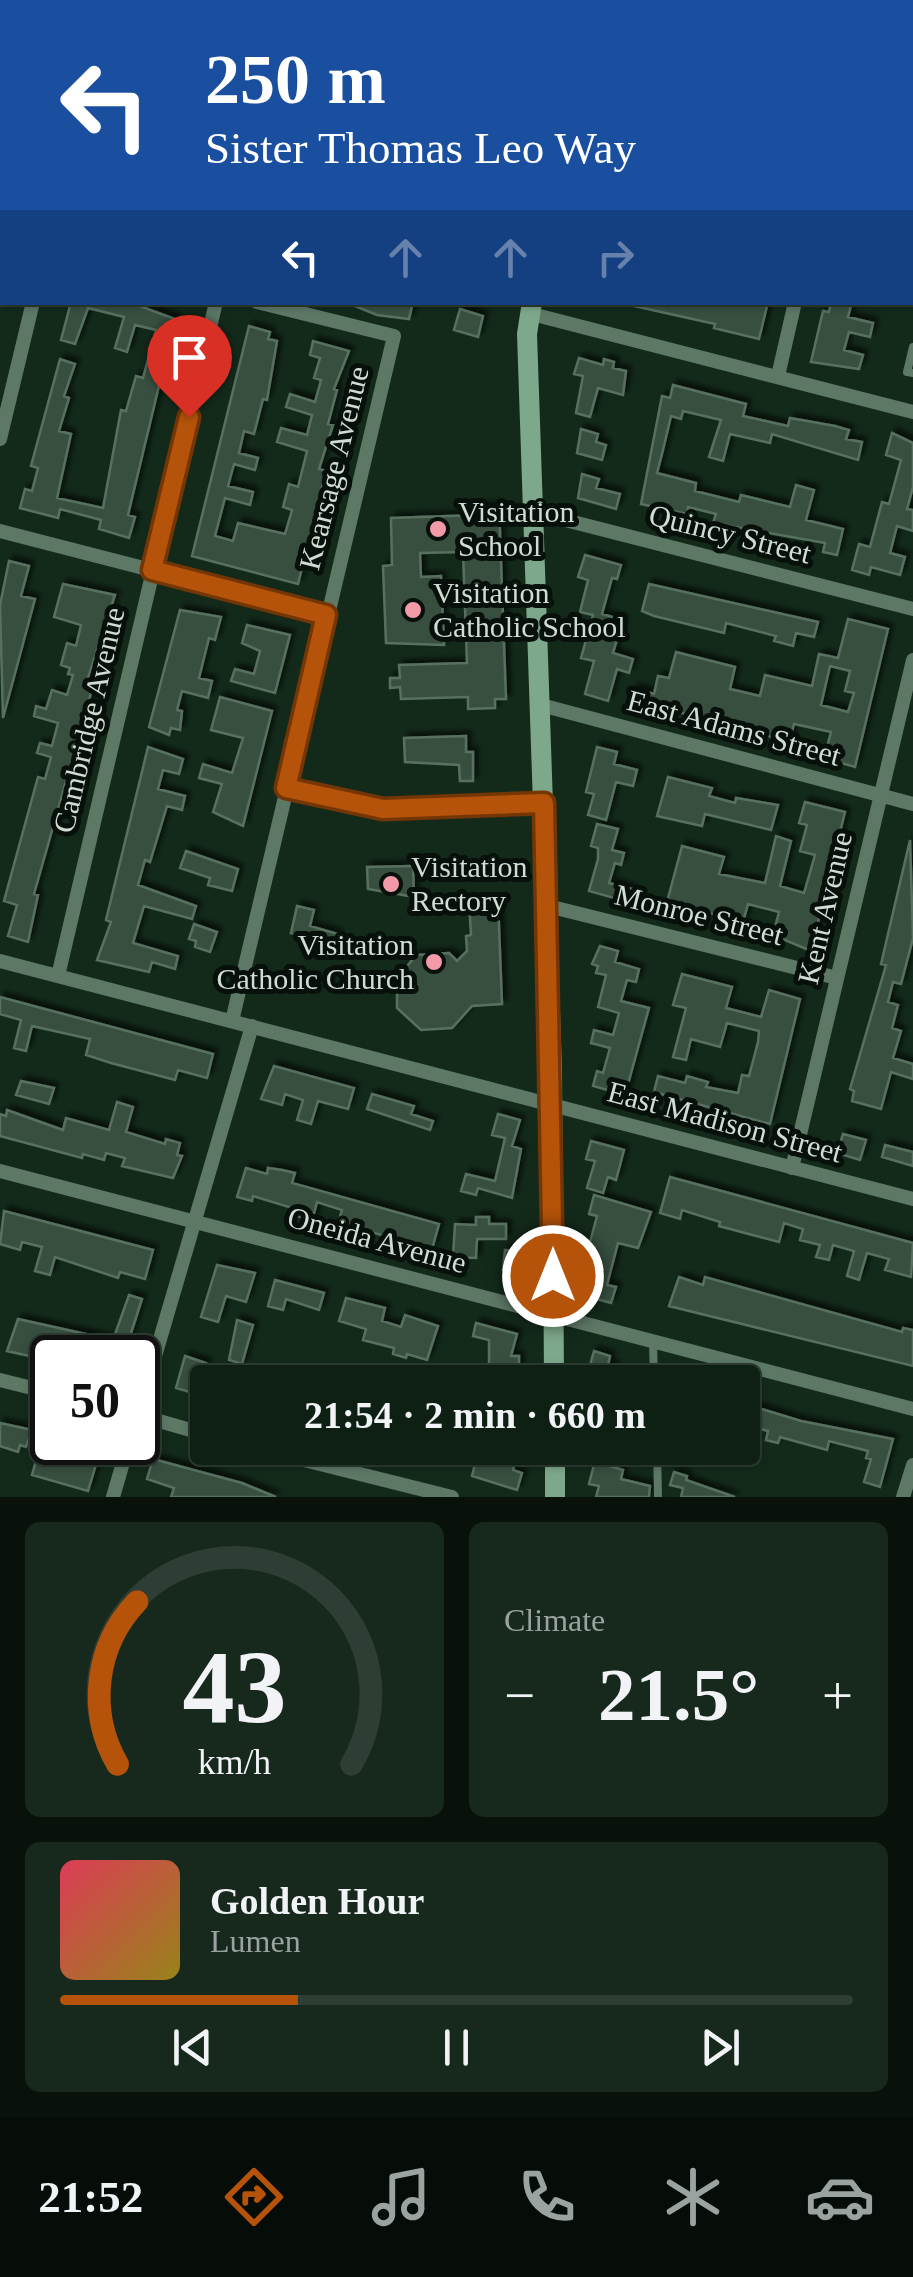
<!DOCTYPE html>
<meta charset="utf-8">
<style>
body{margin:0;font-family:Georgia,serif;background:#17281d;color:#f1f3f6;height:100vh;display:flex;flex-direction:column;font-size:38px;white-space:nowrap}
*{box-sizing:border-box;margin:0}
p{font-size:32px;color:#9ba3a0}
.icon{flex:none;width:55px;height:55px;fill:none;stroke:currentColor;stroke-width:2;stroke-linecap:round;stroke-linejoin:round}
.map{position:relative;height:1497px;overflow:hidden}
.panel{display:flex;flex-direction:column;gap:25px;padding:25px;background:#08120b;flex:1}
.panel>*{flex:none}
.top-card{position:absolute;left:0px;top:0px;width:915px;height:305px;box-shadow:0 2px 8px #0004,0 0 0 2px #2e3e34;background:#1a4fa0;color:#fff;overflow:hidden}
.speed{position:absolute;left:30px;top:1335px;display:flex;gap:20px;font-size:50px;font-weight:700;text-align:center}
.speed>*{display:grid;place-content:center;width:130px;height:130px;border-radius:50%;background:#0e2014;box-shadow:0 2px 8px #0004,0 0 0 2px #2e3e34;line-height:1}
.speed .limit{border:5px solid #111;border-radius:15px;background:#fff;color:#111}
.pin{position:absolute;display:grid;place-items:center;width:85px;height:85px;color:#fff;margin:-102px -42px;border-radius:50% 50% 50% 0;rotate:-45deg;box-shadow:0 0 10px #0007}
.pin .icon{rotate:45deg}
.me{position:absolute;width:110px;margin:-55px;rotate:0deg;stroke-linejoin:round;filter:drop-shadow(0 0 8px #0008)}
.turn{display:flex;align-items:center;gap:35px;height:210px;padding:0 40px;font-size:45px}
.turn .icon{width:130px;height:130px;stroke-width:2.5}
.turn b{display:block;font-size:70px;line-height:85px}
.lanes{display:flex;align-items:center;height:95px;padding:0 40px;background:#0003;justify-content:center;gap:50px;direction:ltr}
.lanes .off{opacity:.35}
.big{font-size:75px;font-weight:700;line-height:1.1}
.panel .card{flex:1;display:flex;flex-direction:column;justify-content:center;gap:15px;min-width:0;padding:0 35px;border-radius:15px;background:#17281d}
.panel .dial{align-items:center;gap:0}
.dial svg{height:260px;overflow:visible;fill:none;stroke:#2e3e34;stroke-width:7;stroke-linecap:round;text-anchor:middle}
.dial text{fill:#f1f3f6;stroke:none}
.song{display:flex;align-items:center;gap:30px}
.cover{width:120px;height:120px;border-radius:15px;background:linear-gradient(135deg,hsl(350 70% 55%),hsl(50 70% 35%))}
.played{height:10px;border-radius:5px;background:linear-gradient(90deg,#b45309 30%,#2e3e34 30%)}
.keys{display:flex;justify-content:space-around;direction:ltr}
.heat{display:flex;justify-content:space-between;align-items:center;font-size:55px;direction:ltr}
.panel .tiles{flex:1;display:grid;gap:25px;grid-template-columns:1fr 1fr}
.card:last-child{grid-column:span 2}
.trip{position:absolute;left:190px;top:1365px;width:570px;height:100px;border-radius:10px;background:#0e2014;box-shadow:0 2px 8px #0004,0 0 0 2px #2e3e34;font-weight:700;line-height:100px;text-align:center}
.tabs{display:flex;height:160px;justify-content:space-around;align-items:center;background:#060d08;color:#9ba3a0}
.tabs .icon{width:70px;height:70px}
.tabs .selected{color:#b45309}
.tabs b{font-size:45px;color:#f1f3f6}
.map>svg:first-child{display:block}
.building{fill:#374f3f;stroke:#58705f;stroke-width:2.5;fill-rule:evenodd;filter:url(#shadow)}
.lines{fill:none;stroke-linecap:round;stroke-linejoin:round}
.lane{stroke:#5e7866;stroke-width:8}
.street{stroke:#5e7866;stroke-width:14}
.secondary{stroke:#7ea88b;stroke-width:20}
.route-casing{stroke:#753606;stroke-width:25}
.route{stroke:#b45309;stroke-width:18}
.poi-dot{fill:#f39aa9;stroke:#07100a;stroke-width:4}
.labels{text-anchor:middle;stroke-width:10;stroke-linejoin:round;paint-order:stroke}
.street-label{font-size:30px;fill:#cfddd3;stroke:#07100a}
.poi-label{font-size:30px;fill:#cfddd3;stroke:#07100a;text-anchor:start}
</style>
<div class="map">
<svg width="913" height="1497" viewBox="0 0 913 1497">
<defs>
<filter id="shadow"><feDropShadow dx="4.5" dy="-4.5" stdDeviation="2.5" flood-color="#0009"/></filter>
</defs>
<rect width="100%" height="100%" fill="#132a1b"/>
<!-- building -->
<path class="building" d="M71 302H129L175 319 128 515 135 517 129 538 99 529 101 520 60 509 58 518 20 508 25 489 32 491 38 468 31 466 60 359 75 364 64 396 69 398 59 431 71 434 57 498 103 508 121 410 126 411 136 376 143 378 156 330 135 325 127 352 115 348 124 317 88 308 75 344 61 340Z
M345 302H413L409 319 377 315Z
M634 302H752L767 306 759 339 714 328 715 324 634 306Z
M831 302H852L848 317 873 323 870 337 849 332 844 350 863 355 859 369 811 362 823 311 829 312Z
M460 309 483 316 478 337 454 330Z
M249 326 270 332 268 339 277 341 267 400 263 399 254 434 244 431 239 453 258 458 255 470 234 464 228 486 253 492 250 505 225 498 215 536 233 541 238 523 285 534 292 510 283 507 289 484 298 487 307 451 277 442 281 428 307 435 312 415 286 407 290 394 315 402 321 380 314 378 320 358 310 355 313 341 349 351 334 389 337 390 328 424 333 425 319 469 326 471 298 584 192 556Z
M579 358 603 365 604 359 614 362 613 368 626 371 623 395 598 388 590 417 576 413 583 376 574 374Z
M673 385 746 404 743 416 788 426 790 418 835 426 849 430 846 439 862 442 858 460 772 434 770 443 730 434 723 461 709 457 721 420 683 411 681 419 671 416 663 450 657 473 696 483 695 491 739 502 741 495 790 507 796 485 814 490 806 520 843 529 837 555 823 552 825 543 713 523 716 514 688 507 687 514 641 504 662 396 670 398Z
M581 429 598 434 596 442 606 445 602 460 577 453Z
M892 433 913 443V487L907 509 913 510V531L897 526 890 553 905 557 900 575 871 567 869 575 852 570 859 544 870 547 882 502 889 504 901 460 886 455Z
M582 474 599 479 596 488 620 494 616 509 578 498Z
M499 506 506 699H495V708L468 709V697L401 699 400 687 390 688V678H400L399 665 467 663 463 552 420 553 421 577 441 576 444 645 386 643 383 566 392 565 391 518 479 515V507Z
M585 555 621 565 617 579 612 578 602 614 623 620 613 653 633 659 629 673 617 669 608 701 585 694 594 661 581 658 593 615 580 612 588 580 578 577Z
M9 561 29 566 21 596 35 599 3 718 0 605Z
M63 584 115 595 86 684 93 686 34 894 38 895 28 942 8 936 17 905 4 901 38 777 45 779 51 757 37 753 40 743 52 746 58 723 34 716 36 706 46 709 52 690 67 695 73 675 68 674 70 668 61 665 67 643 76 646 81 625 54 617Z
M649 584 818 622 814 637 796 633 793 646 774 641 776 636 726 623 724 633 654 616 642 611Z
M180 610 221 617 215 640 209 638 199 678 212 681 208 698 182 691 177 710 182 711 180 730 171 728 169 735 149 727Z
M848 619 888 629 855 767 824 758 831 732 794 724 789 742 704 717 629 704 633 688 654 694 658 676 669 678 676 652 735 667 730 689 760 696 765 675 812 686 819 654 838 658ZM830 666 850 671 845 691 854 693 848 712 821 705Z
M247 625 290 635 275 693 231 681 235 669 254 674 260 651 242 643Z
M220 697 272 711 243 826 213 812 222 784 199 778 203 764 232 773 243 738 211 730Z
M466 736V752H473V781H460L459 765 405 762 404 738Z
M148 747 183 759 179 774 163 770 158 789 185 796 182 810 167 806 150 862 145 860 138 885 196 906 192 919 144 906 133 943 178 956 175 969 152 962 149 972 97 960 111 922 106 920Z
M597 747 617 752 614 764 637 770 633 786 616 782 606 820 588 815 594 794 586 792Z
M668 777 712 788 709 796 735 803 736 798 778 805 771 830 705 814 702 826 657 816Z
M805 802 845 812 811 951 773 935 779 912 748 904 743 922 667 902 682 846 724 857 719 874 765 883 776 836 791 841 780 886 804 893 815 855 800 851 807 825 799 823Z
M597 824 618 829 612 850 624 853 621 865 615 863 609 883 632 889 628 902 589 891 598 859V848L591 846Z
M910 840 913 938 901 984 893 982 888 1002 898 1005 892 1028 901 1031 893 1058 913 1064V1079L891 1072 881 1109 852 1101 854 1091 850 1089 886 965 881 964Z
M186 851 238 869 232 891 208 885 210 878 180 868Z
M413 866 414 897 368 889 367 867Z
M498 901 502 1004 472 1006 452 1028 421 1030 397 1008V979L416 955 449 953 457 961 467 951 466 936 471 935 469 902Z
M297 906 314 910 310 926 338 934 335 945 291 933Z
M194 924 217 932 210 952 195 947 196 941 189 939Z
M600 946 618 951 615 962 639 969 636 982 627 980 621 1001 649 1008 625 1095 593 1086 597 1071 603 1073 610 1048 591 1043 594 1030 613 1035 619 1013 598 1007 606 975 596 973 598 966 592 964Z
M682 974 732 987 726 1008 761 1017 769 990 800 999 770 1124 654 1092 658 1076 685 1083 687 1076 708 1082 706 1087 738 1093 742 1075 749 1076 758 1042 759 1031 727 1023 720 1047 691 1039 686 1060 673 1057 686 1008 673 1005Z
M0 997 213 1054 207 1078 178 1070 175 1080 111 1063 86 1055 90 1039 32 1026 26 1051 14 1048 21 1020 0 1014Z
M274 1066 354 1088 348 1109 318 1101 311 1124 297 1120 303 1100 285 1094 282 1105 261 1099Z
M21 1081 54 1088 49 1104 16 1095Z
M372 1094 414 1106 411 1114 433 1121 430 1130 367 1109Z
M117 1102 133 1107 126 1132 165 1144 166 1139 180 1143 177 1155 182 1156 173 1178 122 1166 125 1158 106 1153 104 1160 83 1154 82 1158 0 1136V1114L6 1116 7 1110 63 1130 66 1118 109 1130Z
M498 1114 520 1120 512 1146 521 1149 512 1198 478 1188 476 1195 461 1191 466 1174 495 1181 505 1138 492 1135Z
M843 1134 866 1140 860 1160 837 1153Z
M591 1141 624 1150 616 1180 608 1177 603 1193 587 1188 595 1161 586 1159Z
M885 1145 913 1152V1166L882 1157Z
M246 1168 267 1174 268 1168 282 1170 295 1173 292 1183 439 1224 432 1249 338 1223 342 1210 317 1202 312 1221 297 1216 299 1210 253 1196 252 1201 237 1197Z
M670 1177 913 1243 911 1277 885 1270 889 1259 867 1253 859 1280 847 1276 854 1251 833 1245 829 1260 816 1257 820 1245 800 1240 803 1229 784 1223 779 1242 719 1226 720 1222 682 1210 680 1219 660 1213Z
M594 1195 651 1212 638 1248 618 1243 607 1285 616 1287 611 1303 589 1297 595 1277 588 1275 595 1247 589 1246 597 1216 589 1214Z
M4 1211 153 1250 145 1279 120 1272 118 1278 55 1257 50 1275 35 1271 42 1247 22 1242 20 1250 0 1244Z
M476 1217H489V1224H506V1239H477L476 1258 453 1257 455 1224 476 1225Z
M505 1250 530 1252 528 1273 503 1270Z
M217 1265 255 1273 246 1302 226 1296 218 1322 201 1317Z
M679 1277 703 1285 705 1277 902 1332 903 1328 913 1330V1366L669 1306Z
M275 1280 324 1293 319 1310 286 1299 283 1310 268 1306Z
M129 1295 142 1299 123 1358 52 1361 7 1351 18 1319 113 1340Z
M346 1298 385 1308 382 1321 401 1327 405 1315 438 1326 427 1360 407 1354 406 1358 393 1354 394 1348 363 1340 366 1329 339 1321Z
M237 1320 253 1325 242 1364 229 1360Z
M476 1323 517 1334 511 1356H519V1378H506V1370H489V1340L473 1336Z
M594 1351 610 1356 608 1365 615 1367 610 1382H595L598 1372 589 1369Z
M185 1356 206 1363 196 1394 176 1388Z
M742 1403 801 1421 893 1439 880 1487 864 1482 871 1459 866 1458 868 1451 829 1441 827 1450 780 1437 778 1443 766 1440 768 1431 742 1424Z
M0 1423 32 1430 26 1447 20 1445 18 1452 0 1446Z
M41 1443 76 1454 79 1444 100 1451 88 1491 32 1475Z
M479 1448H519L513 1470 522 1473 517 1490 472 1476Z
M593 1448H610L605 1465 623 1470 621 1479 650 1486 649 1497H596L599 1486 589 1484 596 1457 591 1456Z
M153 1459 242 1483 276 1497H171L174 1488 147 1479Z
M674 1472 687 1476 686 1480 735 1497H681L683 1488 670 1485Z"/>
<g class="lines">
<!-- lane -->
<path class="lane" d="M913 347 907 372 913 373
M286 788 383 809 540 803
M653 1341 654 1382
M657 1448 658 1497"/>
<!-- street -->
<path class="street" d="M308 0V2
M833 0 842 2
M95 2 96 0
M408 2 432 0
M867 2 868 0
M912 21H913
M0 44 2 43
M532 314 913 412
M778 376 795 302
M0 439 33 302
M534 512 913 609
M0 531 326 615
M541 705 913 804
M548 906 837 978
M0 961 913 1199
M58 976 216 302
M232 1021 394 336 257 302
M792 1168 913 660
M0 1171 913 1409
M0 1380 52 1393
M138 1414 252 1026
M138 1415 208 1435
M256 1448 452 1497
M113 1497 129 1442
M903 1497 913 1465"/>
<!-- secondary -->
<path class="secondary" d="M509 0V2
M526 2V0
M532 302 527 334 552 1070 554 1382
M555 1448V1497"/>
</g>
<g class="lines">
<!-- route casing -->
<g class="route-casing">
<path id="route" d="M189 417 152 570 326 615 286 788 383 809 544 803 553 1276"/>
</g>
<!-- route -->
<use href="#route" class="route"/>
</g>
<!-- markers -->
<g class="poi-dot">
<circle cx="438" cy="529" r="10"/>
<circle cx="413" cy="610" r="10"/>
<circle cx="391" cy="884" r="10"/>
<circle cx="434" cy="962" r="10"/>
</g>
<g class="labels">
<!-- street labels -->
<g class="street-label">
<text transform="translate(334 468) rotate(-76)" y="10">Kearsage Avenue</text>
<text transform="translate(730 534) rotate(14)" y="10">Quincy Street</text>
<text transform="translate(89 720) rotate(-77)" y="10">Cambridge Avenue</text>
<text transform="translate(734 728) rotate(15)" y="10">East Adams Street</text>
<text transform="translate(825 908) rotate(-77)" y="10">Kent Avenue</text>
<text transform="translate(699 915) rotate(14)" y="10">Monroe Street</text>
<text transform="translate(725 1122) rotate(15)" y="10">East Madison Street</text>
<text transform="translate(377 1240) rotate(15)" y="10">Oneida Avenue</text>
</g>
<!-- poi labels -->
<g class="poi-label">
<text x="458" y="522">Visitation<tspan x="458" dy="34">School</tspan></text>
<text x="433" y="603">Visitation<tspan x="433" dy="34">Catholic School</tspan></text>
<text x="411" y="877">Visitation<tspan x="411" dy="34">Rectory</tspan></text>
<text x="414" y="955" text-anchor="end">Visitation<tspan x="414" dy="34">Catholic Church</tspan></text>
</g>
</g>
</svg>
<div class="speed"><div class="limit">50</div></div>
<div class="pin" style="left:189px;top:417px;background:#d93025"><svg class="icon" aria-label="arrive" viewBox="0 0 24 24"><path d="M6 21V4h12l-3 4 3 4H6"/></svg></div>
<svg class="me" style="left:553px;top:1276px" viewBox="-20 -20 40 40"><circle r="17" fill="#b45309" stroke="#fff" stroke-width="3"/><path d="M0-11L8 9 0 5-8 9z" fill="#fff"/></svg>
<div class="trip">21:54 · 2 min · 660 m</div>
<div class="top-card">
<div class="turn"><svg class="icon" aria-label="left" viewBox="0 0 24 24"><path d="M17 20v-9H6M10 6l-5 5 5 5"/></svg><div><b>250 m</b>Sister Thomas Leo Way</div></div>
<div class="lanes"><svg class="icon" aria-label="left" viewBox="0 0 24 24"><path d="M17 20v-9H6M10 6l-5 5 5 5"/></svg><svg class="icon off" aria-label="ahead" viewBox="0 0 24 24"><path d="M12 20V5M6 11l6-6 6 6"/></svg><svg class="icon off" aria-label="ahead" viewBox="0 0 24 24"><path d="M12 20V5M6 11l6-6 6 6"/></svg><svg class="icon off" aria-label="right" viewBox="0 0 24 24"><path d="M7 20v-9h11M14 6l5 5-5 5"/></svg></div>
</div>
</div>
<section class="panel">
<div class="tiles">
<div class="card dial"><svg viewBox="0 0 100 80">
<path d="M14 69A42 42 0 1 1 86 69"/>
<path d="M14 69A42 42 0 0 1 20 19" stroke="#b45309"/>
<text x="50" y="56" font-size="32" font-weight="700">43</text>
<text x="50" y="72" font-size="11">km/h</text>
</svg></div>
<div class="card"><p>Climate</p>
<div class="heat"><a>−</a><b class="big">21.5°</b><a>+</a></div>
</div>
<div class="card">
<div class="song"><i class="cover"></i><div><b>Golden Hour</b><p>Lumen</p></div></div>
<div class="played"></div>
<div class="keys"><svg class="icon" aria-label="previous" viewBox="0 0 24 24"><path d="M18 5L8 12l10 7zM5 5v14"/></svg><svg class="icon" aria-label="pause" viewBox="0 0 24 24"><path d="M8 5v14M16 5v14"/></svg><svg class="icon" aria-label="next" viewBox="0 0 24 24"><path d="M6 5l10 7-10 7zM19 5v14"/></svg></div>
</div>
</div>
</section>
<nav class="tabs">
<b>21:52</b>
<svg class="icon selected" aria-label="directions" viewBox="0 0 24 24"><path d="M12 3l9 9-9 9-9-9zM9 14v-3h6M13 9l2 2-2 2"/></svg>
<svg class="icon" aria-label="music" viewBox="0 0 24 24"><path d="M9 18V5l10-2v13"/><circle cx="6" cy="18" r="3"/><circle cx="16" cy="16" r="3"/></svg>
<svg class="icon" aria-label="phone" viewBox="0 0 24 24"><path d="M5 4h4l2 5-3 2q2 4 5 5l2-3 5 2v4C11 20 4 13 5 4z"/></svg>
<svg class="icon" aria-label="climate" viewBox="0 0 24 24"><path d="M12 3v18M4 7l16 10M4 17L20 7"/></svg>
<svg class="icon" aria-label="car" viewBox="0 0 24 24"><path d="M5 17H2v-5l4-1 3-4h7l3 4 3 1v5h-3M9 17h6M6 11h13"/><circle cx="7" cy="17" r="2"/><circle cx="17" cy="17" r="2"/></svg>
</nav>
